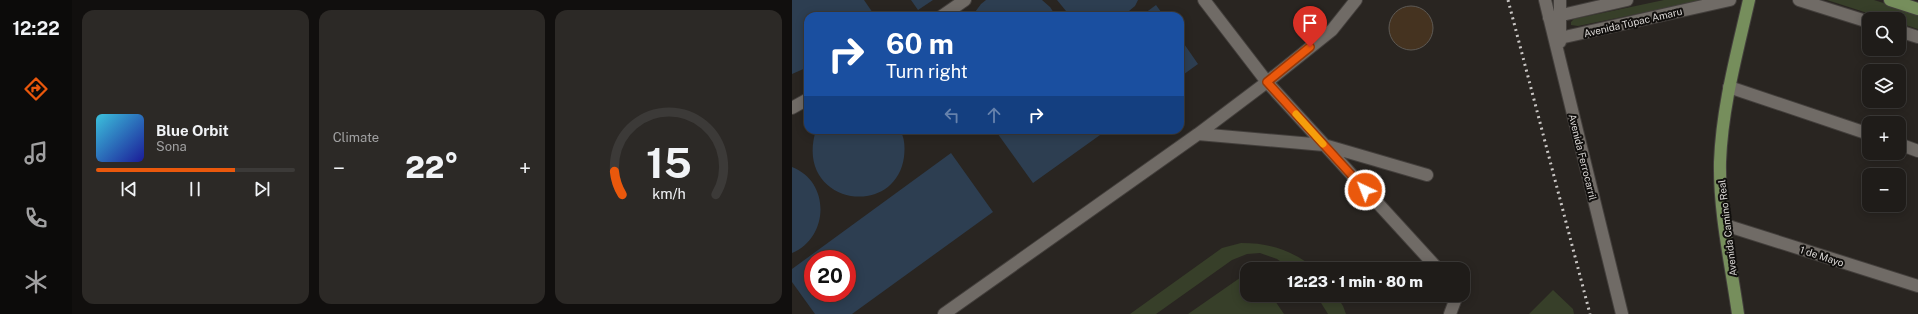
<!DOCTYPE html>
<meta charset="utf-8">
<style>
body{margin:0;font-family:"Public Sans",sans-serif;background:#2c2926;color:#f1f3f6;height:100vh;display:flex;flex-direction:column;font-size:15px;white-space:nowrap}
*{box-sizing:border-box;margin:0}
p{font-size:13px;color:#a1a1a2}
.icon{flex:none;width:22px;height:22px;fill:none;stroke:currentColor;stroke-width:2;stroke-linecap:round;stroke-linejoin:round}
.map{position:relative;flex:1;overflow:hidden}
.panel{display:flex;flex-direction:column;gap:10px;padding:10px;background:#110f0e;width:720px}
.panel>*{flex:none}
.guide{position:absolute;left:12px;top:12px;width:380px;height:122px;border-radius:12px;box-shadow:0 2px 10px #0003,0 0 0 1px #3c3a38;background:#1a4fa0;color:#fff;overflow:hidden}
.tools{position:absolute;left:1070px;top:12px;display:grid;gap:8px}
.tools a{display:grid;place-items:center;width:44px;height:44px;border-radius:8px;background:#1f1c19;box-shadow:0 2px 10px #0003,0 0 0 1px #3c3a38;font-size:20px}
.speed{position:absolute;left:12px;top:250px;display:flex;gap:8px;font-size:20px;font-weight:700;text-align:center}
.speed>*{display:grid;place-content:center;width:52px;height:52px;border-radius:50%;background:#1f1c19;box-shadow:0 2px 10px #0003,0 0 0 1px #3c3a38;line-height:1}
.speed .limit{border:6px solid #d22;background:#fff;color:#111}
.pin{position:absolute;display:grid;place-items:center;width:34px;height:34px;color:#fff;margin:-41px -17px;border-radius:50% 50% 50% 0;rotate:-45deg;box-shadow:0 0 4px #0007}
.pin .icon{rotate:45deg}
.me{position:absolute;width:44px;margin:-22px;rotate:317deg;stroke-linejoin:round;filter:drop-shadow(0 0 3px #0008)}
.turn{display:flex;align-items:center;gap:14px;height:84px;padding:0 16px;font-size:18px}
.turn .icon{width:52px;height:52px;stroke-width:2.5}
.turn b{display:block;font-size:28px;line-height:34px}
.lanes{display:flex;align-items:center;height:38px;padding:0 16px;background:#0003;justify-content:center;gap:20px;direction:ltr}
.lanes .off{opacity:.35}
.big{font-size:30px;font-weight:800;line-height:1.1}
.panel .card{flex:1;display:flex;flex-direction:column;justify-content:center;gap:6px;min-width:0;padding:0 14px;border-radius:12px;background:#2c2926}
.panel .dial{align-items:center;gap:0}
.dial svg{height:104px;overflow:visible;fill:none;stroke:#3c3a38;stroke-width:7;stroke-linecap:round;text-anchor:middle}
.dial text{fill:#f1f3f6;stroke:none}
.song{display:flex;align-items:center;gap:12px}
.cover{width:48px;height:48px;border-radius:6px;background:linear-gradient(135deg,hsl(190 70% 55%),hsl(240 70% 35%))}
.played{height:4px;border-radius:2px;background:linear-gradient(90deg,#ea580c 70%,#3c3a38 70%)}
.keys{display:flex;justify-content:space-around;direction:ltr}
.heat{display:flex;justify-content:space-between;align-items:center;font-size:22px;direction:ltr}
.panel .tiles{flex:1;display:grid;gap:10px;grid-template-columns:repeat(3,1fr)}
.trip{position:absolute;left:448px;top:262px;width:230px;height:40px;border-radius:12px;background:#1f1c19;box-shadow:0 2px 10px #0003,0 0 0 1px #3c3a38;font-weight:800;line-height:40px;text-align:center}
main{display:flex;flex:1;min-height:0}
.tabs{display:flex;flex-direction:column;width:72px;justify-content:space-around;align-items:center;background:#0c0b0a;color:#a1a1a2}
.tabs .icon{width:28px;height:28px}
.tabs .current{color:#ea580c}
.tabs b{font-size:18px;color:#f1f3f6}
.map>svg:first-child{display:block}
.green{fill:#373f29}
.water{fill:#2d3e51;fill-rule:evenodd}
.building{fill:#453320;stroke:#5d5954}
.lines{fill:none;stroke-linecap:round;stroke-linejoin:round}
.minor-casing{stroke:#433f3c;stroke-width:14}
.major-casing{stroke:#433f3c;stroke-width:14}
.minor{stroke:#706b66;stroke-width:12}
.major{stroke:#768e5c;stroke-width:12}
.rail{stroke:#cac7c5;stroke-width:3;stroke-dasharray:2 4;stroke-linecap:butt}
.route-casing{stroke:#983908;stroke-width:10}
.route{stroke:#ea580c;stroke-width:7}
.slow{stroke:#f59e0b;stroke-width:7}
.labels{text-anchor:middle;stroke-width:4;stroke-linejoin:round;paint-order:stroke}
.street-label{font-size:10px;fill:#dddad8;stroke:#110f0d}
</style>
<main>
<nav class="tabs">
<b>12:22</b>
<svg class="icon current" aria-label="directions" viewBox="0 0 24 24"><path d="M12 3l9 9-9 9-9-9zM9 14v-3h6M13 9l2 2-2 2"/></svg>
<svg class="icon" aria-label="music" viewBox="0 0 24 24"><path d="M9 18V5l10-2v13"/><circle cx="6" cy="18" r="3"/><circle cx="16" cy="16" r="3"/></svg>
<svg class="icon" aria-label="phone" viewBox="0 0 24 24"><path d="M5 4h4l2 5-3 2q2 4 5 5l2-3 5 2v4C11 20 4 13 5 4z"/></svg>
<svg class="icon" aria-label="climate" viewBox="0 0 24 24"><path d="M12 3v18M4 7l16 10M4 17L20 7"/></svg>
</nav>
<section class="panel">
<div class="tiles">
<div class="card">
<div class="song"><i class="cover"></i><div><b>Blue Orbit</b><p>Sona</p></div></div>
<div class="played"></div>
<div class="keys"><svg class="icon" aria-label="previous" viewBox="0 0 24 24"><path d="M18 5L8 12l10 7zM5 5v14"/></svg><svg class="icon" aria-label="pause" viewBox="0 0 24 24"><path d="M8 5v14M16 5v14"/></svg><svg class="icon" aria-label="next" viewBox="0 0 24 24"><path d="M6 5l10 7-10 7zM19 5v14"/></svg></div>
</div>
<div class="card"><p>Climate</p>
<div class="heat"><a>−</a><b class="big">22°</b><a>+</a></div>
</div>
<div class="card dial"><svg viewBox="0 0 100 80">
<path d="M14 69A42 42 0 1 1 86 69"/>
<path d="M14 69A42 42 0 0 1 8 51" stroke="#ea580c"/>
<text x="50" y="56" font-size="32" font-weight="700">15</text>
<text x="50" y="72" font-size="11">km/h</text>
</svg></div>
</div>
</section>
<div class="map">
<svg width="1126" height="314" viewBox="0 0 1126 314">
<rect width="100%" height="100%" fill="#292521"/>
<!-- green -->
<path class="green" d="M872 0H913L786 26 779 25V22L782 19Z
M1035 0H1082L1126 14V29L1107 23V19H1094Z
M449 243C481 243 499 251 525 269H499L485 259 468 253 455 254 440 260 364 314H338L430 248Z
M455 273V295H479L492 314H396Z
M761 290 781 309 782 314H737Z
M524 295H544L551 306 554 314H536Z"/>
<!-- water -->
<path class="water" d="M0 0H72L83 16H16V67L0 74Z
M119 0H141L126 10Z
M194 0H250L258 7 264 16H180L189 4Z
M265 0H346L343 6 331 16H282L274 11Z
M364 5 372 16H349Z
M388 38 406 64 388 77Z
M24 130H108C113 138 113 148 112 157 103 221 1 204 24 130Z
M203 130H315L241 183Z
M159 153 201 212 60 314H23L0 282V269ZM21 259H55V293H21Z
M0 167C39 182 37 238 0 253Z"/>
<!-- building -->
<path class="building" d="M597 28a22 22 0 1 1 44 0a22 22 0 1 1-44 0Z"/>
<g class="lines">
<!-- minor casing -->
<g class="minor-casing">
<path id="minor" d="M412 0 475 82 646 269
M753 0 830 314
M1007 0 1077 22
M150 16 173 0
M757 18 835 0
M1107 31 1126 37
M768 38 938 0
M768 42V0
M937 87 1077 134
M0 108 16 99
M406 134 532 145 635 175
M1107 144 1126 151
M933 225 1126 286
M152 314 406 134 475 82 540 30 564 0
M658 314 664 298 663 295"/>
</g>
<!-- major casing -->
<g class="major-casing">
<path id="major" d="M1098 0 1126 9
M946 314C939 264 927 213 928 162 930 107 945 53 957 0"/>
</g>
<!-- minor -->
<use href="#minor" class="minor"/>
<!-- major -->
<use href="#major" class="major"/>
<!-- rail -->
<path class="rail" d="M716 0 798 314"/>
</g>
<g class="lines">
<!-- route casing -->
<g class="route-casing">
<path id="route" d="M518 47 475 82 573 190"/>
</g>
<!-- route -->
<use href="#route" class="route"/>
<!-- slow -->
<path class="slow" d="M504 114 531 144"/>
</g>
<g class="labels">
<!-- street labels -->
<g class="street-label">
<text transform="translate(841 22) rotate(-13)" y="4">Avenida Túpac Amaru</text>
<text transform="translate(791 157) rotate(76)" y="4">Avenida Ferrocarril</text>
<text transform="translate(935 228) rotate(-97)" y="4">Avenida Camino Real</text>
<text transform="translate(1030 256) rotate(18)" y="4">1 de Mayo</text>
</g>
</g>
</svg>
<div class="tools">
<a><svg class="icon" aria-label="search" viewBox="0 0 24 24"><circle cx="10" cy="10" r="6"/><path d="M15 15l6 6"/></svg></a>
<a><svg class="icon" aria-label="layers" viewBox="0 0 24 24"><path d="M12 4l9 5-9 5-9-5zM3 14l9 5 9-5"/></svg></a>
<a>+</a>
<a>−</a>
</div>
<div class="speed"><div class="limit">20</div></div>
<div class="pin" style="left:518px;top:47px;background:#d93025"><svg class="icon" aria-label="arrive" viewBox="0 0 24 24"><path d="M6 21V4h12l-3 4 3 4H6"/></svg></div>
<svg class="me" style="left:573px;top:190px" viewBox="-20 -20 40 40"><circle r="17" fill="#ea580c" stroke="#fff" stroke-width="3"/><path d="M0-11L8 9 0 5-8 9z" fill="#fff"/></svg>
<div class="trip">12:23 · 1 min · 80 m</div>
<div class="guide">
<div class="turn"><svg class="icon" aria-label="right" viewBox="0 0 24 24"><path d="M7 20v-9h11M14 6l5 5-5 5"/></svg><div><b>60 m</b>Turn right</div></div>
<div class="lanes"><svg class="icon off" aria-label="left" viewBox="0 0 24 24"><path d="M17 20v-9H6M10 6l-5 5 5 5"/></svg><svg class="icon off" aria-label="ahead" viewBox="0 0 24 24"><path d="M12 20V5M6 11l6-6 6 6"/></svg><svg class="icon" aria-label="right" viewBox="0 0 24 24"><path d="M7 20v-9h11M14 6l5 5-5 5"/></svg></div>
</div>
</div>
</main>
